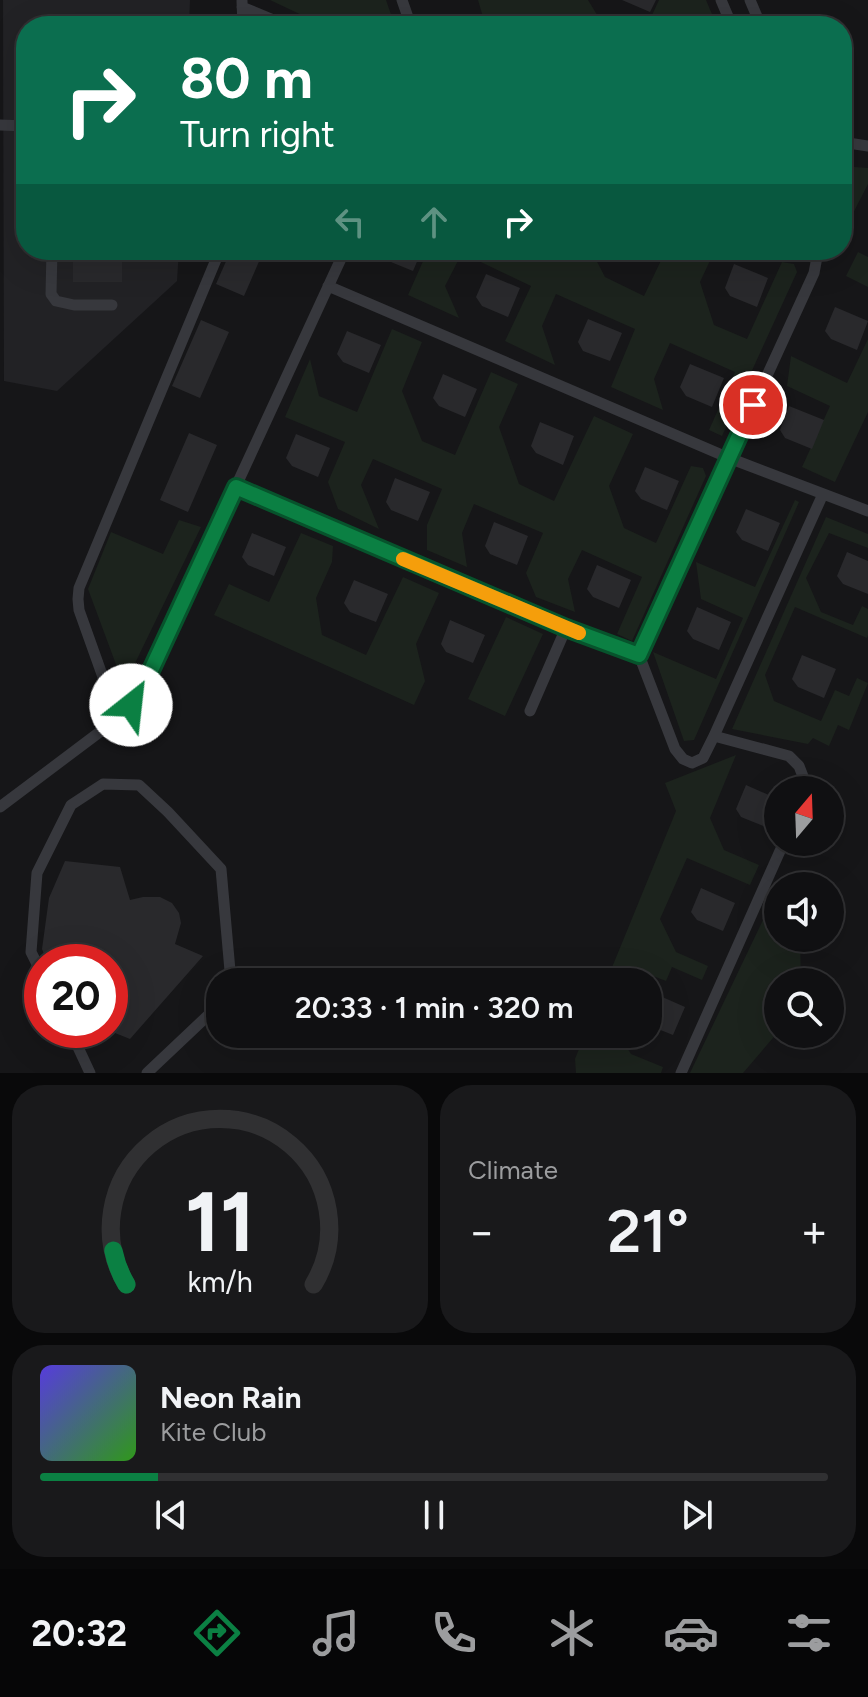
<!DOCTYPE html>
<meta charset="utf-8">
<style>
body{margin:0;font-family:Figtree,sans-serif;background:#19191b;color:#f1f3f6;height:100vh;display:flex;flex-direction:column;font-size:30px;white-space:nowrap}
*{box-sizing:border-box;margin:0}
p{font-size:26px;color:#9c9d9f}
.icon{flex:none;width:44px;height:44px;fill:none;stroke:currentColor;stroke-width:2;stroke-linecap:round;stroke-linejoin:round}
.map{position:relative;height:1073px;overflow:hidden}
.panel{display:flex;flex-direction:column;gap:12px;padding:12px;background:#09090a;flex:1}
.panel>*{flex:none}
.top-card{position:absolute;left:16px;top:16px;width:836px;height:244px;border-radius:32px;box-shadow:0 8px 32px #0002,0 0 0 2px #303032;background:#0b6e4f;color:#fff;overflow:hidden}
.needle{width:52px;rotate:19deg}
.tools{position:absolute;left:764px;top:776px;display:grid;gap:16px}
.tools a{display:grid;place-items:center;width:80px;height:80px;border-radius:50%;background:#101012;box-shadow:0 8px 32px #0002,0 0 0 2px #303032;font-size:40px}
.speed{position:absolute;left:24px;top:944px;display:flex;gap:16px;font-size:40px;font-weight:700;text-align:center}
.speed>*{display:grid;place-content:center;width:104px;height:104px;border-radius:50%;background:#101012;box-shadow:0 8px 32px #0002,0 0 0 2px #303032;line-height:1}
.speed .limit{border:12px solid #d22;background:#fff;color:#111}
.pin{position:absolute;display:grid;place-items:center;width:68px;height:68px;color:#fff;margin:-34px;border:4px solid #fff;border-radius:50%;box-shadow:0 2px 8px #0007}
.me{position:absolute;width:88px;margin:-44px;rotate:29deg;stroke-linejoin:round;filter:drop-shadow(0 0 6px #0008)}
.turn{display:flex;align-items:center;gap:28px;height:168px;padding:0 32px;font-size:36px}
.turn .icon{width:104px;height:104px;stroke-width:2.5}
.turn b{display:block;font-size:56px;line-height:68px}
.lanes{display:flex;align-items:center;height:76px;padding:0 32px;background:#0003;justify-content:center;gap:40px;direction:ltr}
.lanes .off{opacity:.35}
.big{font-size:60px;font-weight:600;line-height:1.1}
.panel .widget{flex:1;display:flex;flex-direction:column;justify-content:center;gap:12px;min-width:0;padding:0 28px;border-radius:32px;background:#19191b}
.panel .dial{align-items:center;gap:0}
.dial svg{height:208px;overflow:visible;fill:none;stroke:#303032;stroke-width:7;stroke-linecap:round;text-anchor:middle}
.dial text{fill:#f1f3f6;stroke:none}
.song{display:flex;align-items:center;gap:24px}
.cover{width:96px;height:96px;border-radius:12px;background:linear-gradient(135deg,hsl(250 70% 55%),hsl(110 70% 35%))}
.played{height:8px;border-radius:4px;background:linear-gradient(90deg,#0b8043 15%,#303032 15%)}
.keys{display:flex;justify-content:space-around;direction:ltr}
.heat{display:flex;justify-content:space-between;align-items:center;font-size:44px;direction:ltr}
.panel .tiles{flex:1;display:grid;gap:12px;grid-template-columns:1fr 1fr}
.widget:last-child{grid-column:span 2}
.trip{position:absolute;left:206px;top:968px;width:456px;height:80px;border-radius:32px;background:#101012;box-shadow:0 8px 32px #0002,0 0 0 2px #303032;font-weight:600;line-height:80px;text-align:center}
.tab-bar{display:flex;height:128px;justify-content:space-around;align-items:center;background:#060607;color:#9c9d9f}
.tab-bar .icon{width:56px;height:56px}
.tab-bar .current{color:#0b8043}
.tab-bar b{font-size:36px;color:#f1f3f6}
.map>svg:first-child{display:block}
.built{fill:#222225}
.green{fill:#1c231d}
.building{fill:#29292c}
.lines{fill:none;stroke-linecap:round;stroke-linejoin:round}
.service{stroke:#37383d;stroke-width:11}
.route-casing{stroke:#07532c;stroke-width:20}
.route{stroke:#0b8043;stroke-width:14}
.slow{stroke:#f59e0b;stroke-width:14}
</style>
<div class="map">
<svg width="868" height="1073" viewBox="0 0 868 1073">
<rect width="100%" height="100%" fill="#161618"/>
<!-- built -->
<path class="built" d="M3 0H190L189 26H26V250H179L177 281 57 391 4 381Z"/>
<!-- green -->
<path class="green" d="M270 0H386L395 26H325Z
M478 0H588L599 18 615 26H505L483 17Z
M659 0H706L717 26H647Z
M842 166 868 168V184L842 235Z
M428 250H539L546 253 547 250H591L605 277 644 296 666 250H715L700 282 714 325 747 339 782 262 794 264 797 272 722 436 709 430 735 372 670 343 654 379 663 410 611 387 635 329 556 294 542 326 555 365 505 341 531 286 462 253 445 286 459 318 408 295Z
M858 252 868 257V287L846 276Z
M392 329 422 342 402 391 422 441 455 455 491 372 518 384 499 427 519 484 554 501 594 416 633 434 609 486 624 528 656 543 691 466 703 468 706 476 632 641 617 634 642 577 582 550 568 579 575 612 536 597 526 573 543 533 474 504 462 533 467 567 427 550V525L442 489 373 459 361 485 379 529 338 509 328 482 345 442 285 417 310 359 319 396 357 412Z
M868 339V412L835 482 802 467 830 406 787 386 791 356 847 383Z
M795 500 799 502 694 740 684 741 653 652 716 679 743 618 701 599 696 562 755 587Z
M826 517 868 534V548L829 533 806 578 821 612 853 625 862 606 868 609V635L867 638 795 607 765 675 774 701 821 721 835 690 849 696 857 678 868 683 849 730 838 725 829 746 813 738 808 744 732 729Z
M179 520 201 527 124 686 88 589 111 532 163 554Z
M301 533 333 546 332 562 316 598 322 635 366 655 403 577 439 593 416 644 425 681 414 705 214 615 229 584 269 602Z
M506 617 543 634 505 716 468 699Z
M736 755 710 818 724 850 759 865 750 885 687 858 660 919 676 952 708 966 702 980 672 967 666 981 635 969 629 982H606L676 811 665 783Z
M778 902V938H800L801 982H778V1032L743 1073H690L771 903Z
M585 1034H618L631 1054 663 1067 661 1073H576L575 1059Z"/>
<!-- building -->
<path class="building" d="M622 0H656L650 12Z
M799 17 803 26H779Z
M73 250H122V282H73Z
M231 250H264L244 296 216 284Z
M382 250H422L413 271 386 260 381 252Z
M631 250H660L656 261Z
M734 264 768 278 757 307 730 296 725 288Z
M486 274 520 288 508 317 482 306 476 297Z
M835 307 868 321 857 350 831 339 825 331Z
M588 319 622 333 610 361 583 351 578 342Z
M201 320 229 332 200 398 172 386Z
M347 331 381 345 369 373 343 362 337 354Z
M690 364 724 378 712 407 686 396 680 387Z
M443 374 477 389 465 417 439 406 433 398Z
M789 406 824 420 812 449 785 438 780 430Z
M540 422 574 436 563 465 536 453 531 446Z
M189 433 217 445 188 512 160 500Z
M296 434 330 448 318 477 292 466 286 458Z
M645 467 679 481 667 510 641 499 635 491Z
M395 478 430 492 418 521 391 510 386 502Z
M746 509 780 523 768 551 742 540 736 532Z
M494 522 528 536 517 565 490 554 485 546Z
M252 533 286 547 274 576 248 565 242 557Z
M847 552 868 561V594L843 584 837 576Z
M597 565 631 580 619 608 593 597 587 589Z
M354 580 388 594 376 622 350 612 344 603Z
M697 607 731 622 719 650 693 639 687 631Z
M450 620 485 635 473 663 446 652 441 644Z
M802 655 836 669 824 698 798 687 792 679Z
M746 785 778 799V804L768 828 741 817 736 809Z
M65 861 120 867 130 900 143 897H160L172 903 179 913 181 923 175 944 203 956 130 1039 110 1031V962H47L42 949 49 898Z
M701 888 735 903 723 931 697 920 691 912Z
M651 992 685 1007 673 1035 648 1025V1000Z"/>
<g class="lines">
<!-- service -->
<path class="service" d="M402 0 411 26
M721 0 732 26
M750 0 761 26
M242 1 243 26
M242 7 288 26
M0 125 26 126
M842 142 868 146
M52 250 51 294 56 301 74 305H112
M816 250 817 257 814 273 639 655 675 749 683 759 692 763 703 758 714 736 823 494
M328 286 729 458 868 511
M236 487 566 628 639 655
M530 711 566 628
M121 716 109 694 79 610 78 599 79 588 220 250
M714 736 789 756 799 766 804 779 803 790
M0 807 121 716 140 694 345 250
M42 974 31 952 37 873 71 805 103 784 139 785 168 812 221 869 231 982
M70 1030 90 1073
M147 1073 220 1004
M681 1073 784 842"/>
</g>
<g class="lines">
<!-- route casing -->
<g class="route-casing">
<path id="route" d="M131 705 140 694 236 487 566 628 639 655 753 405"/>
</g>
<!-- route -->
<use href="#route" class="route"/>
<!-- slow -->
<path class="slow" d="M403 559 579 633"/>
</g>
</svg>
<div class="tools">
<a><svg class="needle" viewBox="-14 -14 28 28"><path d="M0-13l5 13h-10z" fill="#e53935"/><path d="M0 13l5-13h-10z" fill="#9c9d9f"/></svg></a>
<a><svg class="icon" aria-label="sound" viewBox="0 0 24 24"><path d="M4 9h4l5-4v14l-5-4H4zM17 9q2 3 0 6"/></svg></a>
<a><svg class="icon" aria-label="search" viewBox="0 0 24 24"><circle cx="10" cy="10" r="6"/><path d="M15 15l6 6"/></svg></a>
</div>
<div class="speed"><div class="limit">20</div></div>
<div class="pin" style="left:753px;top:405px;background:#d93025"><svg class="icon" aria-label="arrive" viewBox="0 0 24 24"><path d="M6 21V4h12l-3 4 3 4H6"/></svg></div>
<svg class="me" style="left:131px;top:705px" viewBox="-20 -20 40 40"><circle r="19" fill="#fff"/><path d="M0-13L10 11 0 6-10 11z" fill="#0b8043"/></svg>
<div class="trip">20:33 · 1 min · 320 m</div>
<div class="top-card">
<div class="turn"><svg class="icon" aria-label="right" viewBox="0 0 24 24"><path d="M7 20v-9h11M14 6l5 5-5 5"/></svg><div><b>80 m</b>Turn right</div></div>
<div class="lanes"><svg class="icon off" aria-label="left" viewBox="0 0 24 24"><path d="M17 20v-9H6M10 6l-5 5 5 5"/></svg><svg class="icon off" aria-label="ahead" viewBox="0 0 24 24"><path d="M12 20V5M6 11l6-6 6 6"/></svg><svg class="icon" aria-label="right" viewBox="0 0 24 24"><path d="M7 20v-9h11M14 6l5 5-5 5"/></svg></div>
</div>
</div>
<section class="panel">
<div class="tiles">
<div class="widget dial"><svg viewBox="0 0 100 80">
<path d="M14 69A42 42 0 1 1 86 69"/>
<path d="M14 69A42 42 0 0 1 9 56" stroke="#0b8043"/>
<text x="50" y="56" font-size="32" font-weight="700">11</text>
<text x="50" y="72" font-size="11">km/h</text>
</svg></div>
<div class="widget"><p>Climate</p>
<div class="heat"><a>−</a><b class="big">21°</b><a>+</a></div>
</div>
<div class="widget">
<div class="song"><i class="cover"></i><div><b>Neon Rain</b><p>Kite Club</p></div></div>
<div class="played"></div>
<div class="keys"><svg class="icon" aria-label="previous" viewBox="0 0 24 24"><path d="M18 5L8 12l10 7zM5 5v14"/></svg><svg class="icon" aria-label="pause" viewBox="0 0 24 24"><path d="M8 5v14M16 5v14"/></svg><svg class="icon" aria-label="next" viewBox="0 0 24 24"><path d="M6 5l10 7-10 7zM19 5v14"/></svg></div>
</div>
</div>
</section>
<nav class="tab-bar">
<b>20:32</b>
<svg class="icon current" aria-label="directions" viewBox="0 0 24 24"><path d="M12 3l9 9-9 9-9-9zM9 14v-3h6M13 9l2 2-2 2"/></svg>
<svg class="icon" aria-label="music" viewBox="0 0 24 24"><path d="M9 18V5l10-2v13"/><circle cx="6" cy="18" r="3"/><circle cx="16" cy="16" r="3"/></svg>
<svg class="icon" aria-label="phone" viewBox="0 0 24 24"><path d="M5 4h4l2 5-3 2q2 4 5 5l2-3 5 2v4C11 20 4 13 5 4z"/></svg>
<svg class="icon" aria-label="climate" viewBox="0 0 24 24"><path d="M12 3v18M4 7l16 10M4 17L20 7"/></svg>
<svg class="icon" aria-label="car" viewBox="0 0 24 24"><path d="M5 17H2v-5l4-1 3-4h7l3 4 3 1v5h-3M9 17h6M6 11h13"/><circle cx="7" cy="17" r="2"/><circle cx="17" cy="17" r="2"/></svg>
<svg class="icon" aria-label="filters" viewBox="0 0 24 24"><path d="M4 7h16M4 17h16"/><circle cx="9" cy="7" r="2"/><circle cx="15" cy="17" r="2"/></svg>
</nav>
